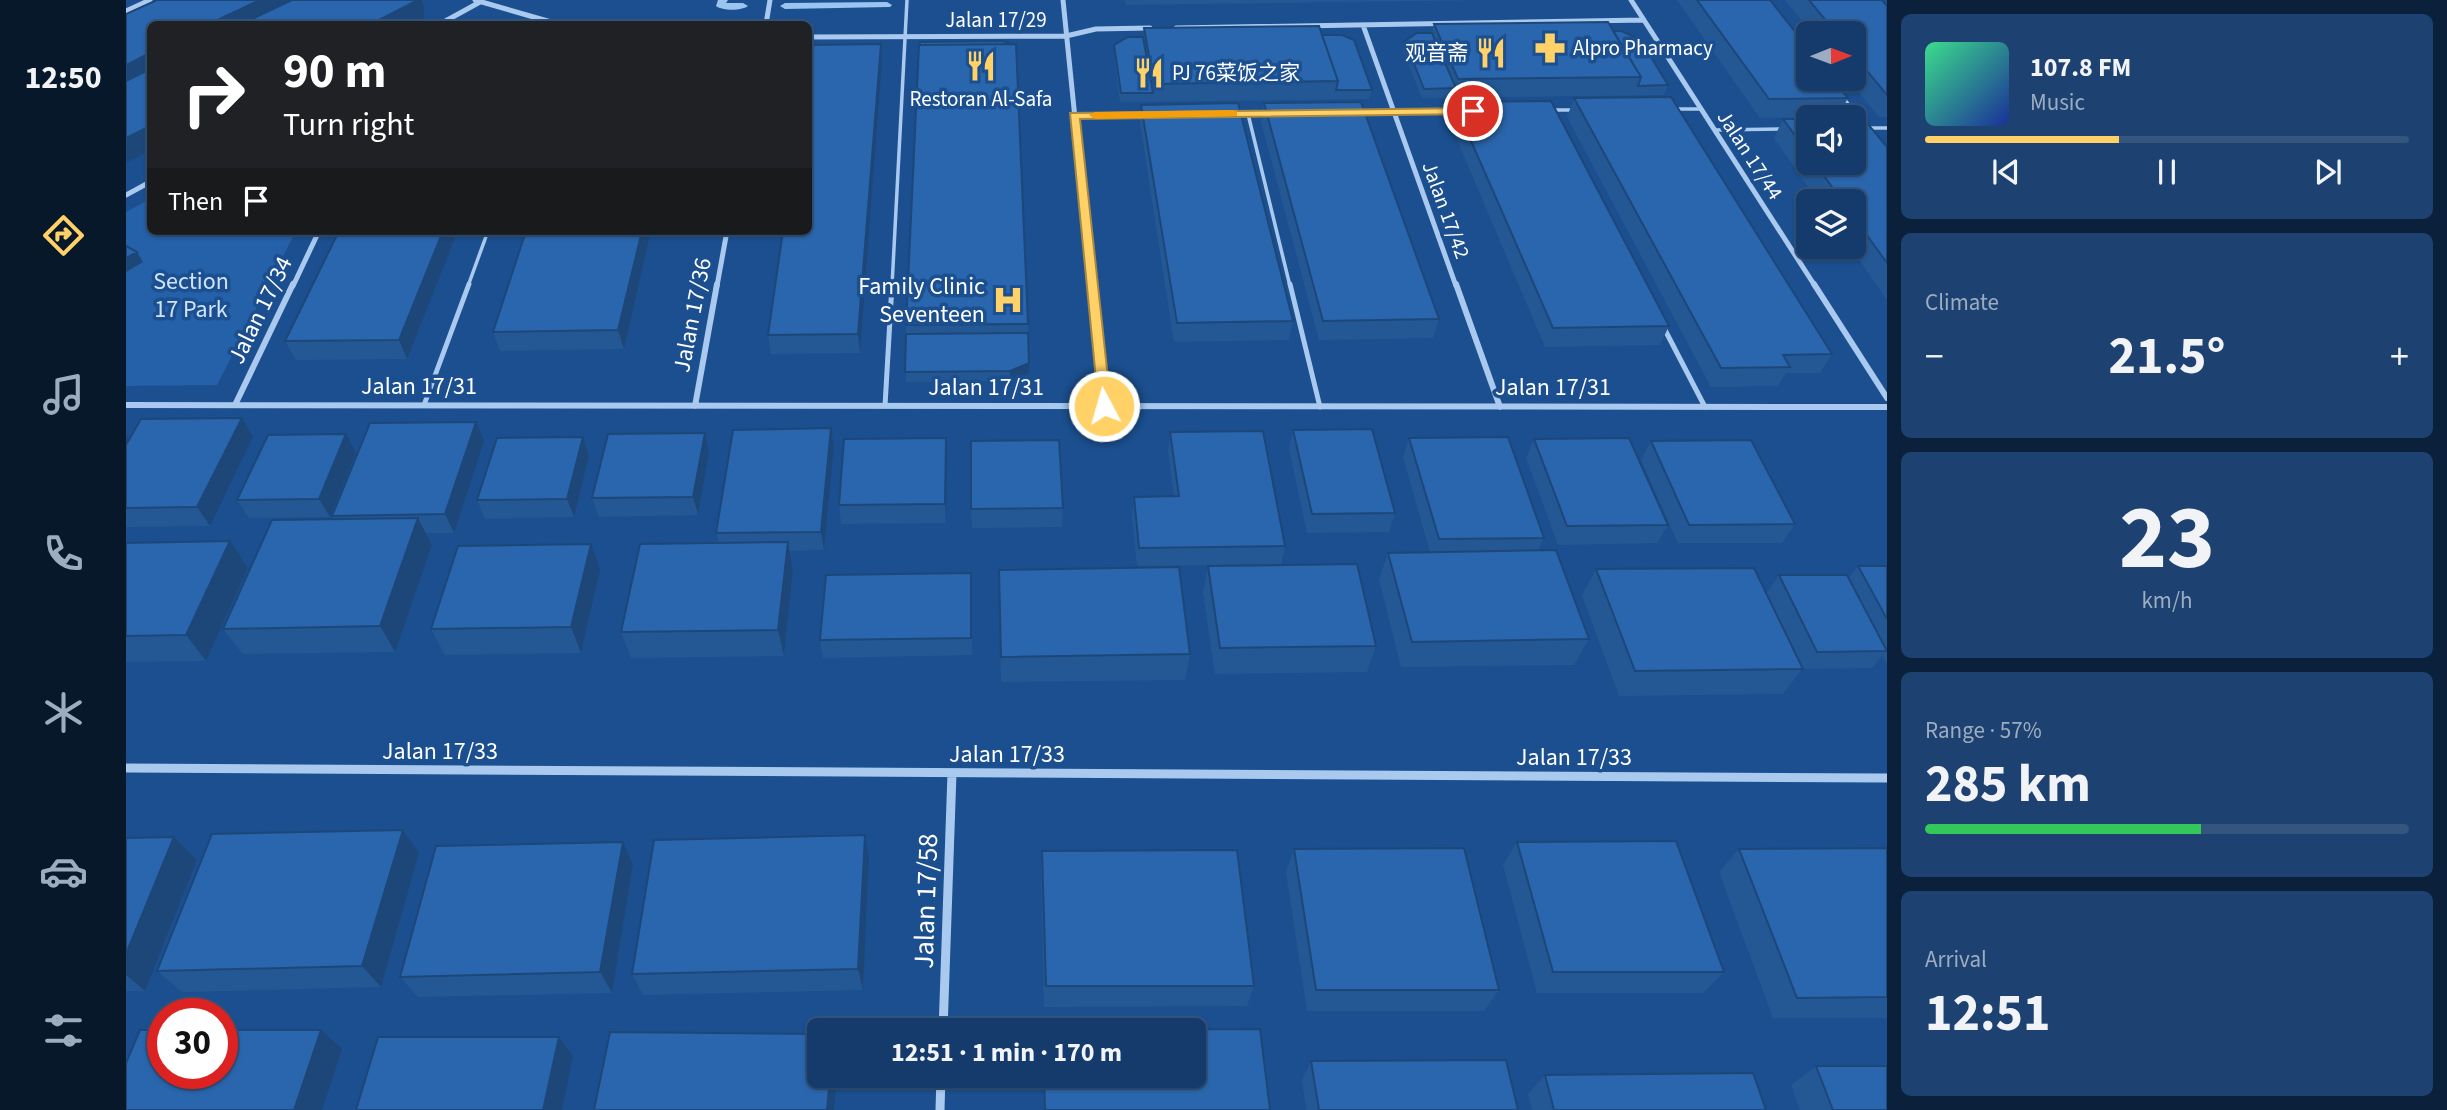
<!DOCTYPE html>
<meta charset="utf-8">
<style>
body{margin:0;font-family:"Source Sans 3","Noto Sans SC",sans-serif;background:#1d4271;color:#f1f3f6;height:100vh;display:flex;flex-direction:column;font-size:26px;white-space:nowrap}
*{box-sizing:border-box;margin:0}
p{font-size:23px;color:#9dadc1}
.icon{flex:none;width:38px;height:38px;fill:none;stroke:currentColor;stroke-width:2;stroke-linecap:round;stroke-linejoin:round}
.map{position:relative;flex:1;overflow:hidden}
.side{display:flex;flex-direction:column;gap:14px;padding:14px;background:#0b203b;width:560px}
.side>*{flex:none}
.guide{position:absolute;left:21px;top:21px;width:665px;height:214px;border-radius:10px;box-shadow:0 2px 5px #0004,0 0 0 2px #33557e;background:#202124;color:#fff;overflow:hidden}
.needle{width:46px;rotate:89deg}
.buttons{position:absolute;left:1670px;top:21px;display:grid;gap:14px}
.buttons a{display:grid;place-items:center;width:70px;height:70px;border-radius:10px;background:#143b6b;box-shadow:0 2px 5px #0004,0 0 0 2px #33557e;font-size:35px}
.speed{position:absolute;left:21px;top:998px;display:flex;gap:14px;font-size:35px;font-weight:700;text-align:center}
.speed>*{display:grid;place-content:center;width:91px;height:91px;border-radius:50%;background:#143b6b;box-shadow:0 2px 5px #0004,0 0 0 2px #33557e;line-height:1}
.speed .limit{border:10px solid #d22;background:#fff;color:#111}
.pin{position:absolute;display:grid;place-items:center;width:60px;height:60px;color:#fff;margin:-30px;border:4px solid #fff;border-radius:50%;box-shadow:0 2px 7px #0007}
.me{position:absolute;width:77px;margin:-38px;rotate:354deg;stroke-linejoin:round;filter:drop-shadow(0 0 5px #0008)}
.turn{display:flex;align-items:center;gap:24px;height:147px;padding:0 21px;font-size:32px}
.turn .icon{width:91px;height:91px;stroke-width:2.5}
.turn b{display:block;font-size:49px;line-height:60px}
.then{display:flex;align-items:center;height:66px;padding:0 21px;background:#0003;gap:14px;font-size:26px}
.big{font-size:52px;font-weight:700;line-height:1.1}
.side .tile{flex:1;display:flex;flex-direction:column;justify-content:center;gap:10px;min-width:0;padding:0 24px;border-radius:10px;background:#1d4271}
.side .dial{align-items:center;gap:0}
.dial b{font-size:91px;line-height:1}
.song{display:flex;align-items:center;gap:21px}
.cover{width:84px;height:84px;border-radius:10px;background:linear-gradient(135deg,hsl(150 70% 55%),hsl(230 70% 35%))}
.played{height:7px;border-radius:4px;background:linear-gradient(90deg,#ffd166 40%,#33557e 40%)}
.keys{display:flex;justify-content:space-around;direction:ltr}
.heat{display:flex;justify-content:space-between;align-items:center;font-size:38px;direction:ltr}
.charge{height:10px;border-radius:5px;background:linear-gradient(90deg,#34c759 57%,#33557e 0)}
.trip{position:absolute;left:681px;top:1018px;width:399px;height:70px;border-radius:10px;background:#143b6b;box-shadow:0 2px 5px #0004,0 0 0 2px #33557e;font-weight:700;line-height:70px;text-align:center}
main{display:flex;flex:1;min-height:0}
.tabs{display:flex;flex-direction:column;width:126px;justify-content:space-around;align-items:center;background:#08182b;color:#9dadc1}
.tabs .icon{width:49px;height:49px}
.tabs .on{color:#ffd166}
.tabs b{font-size:32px;color:#f1f3f6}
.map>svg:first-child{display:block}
.green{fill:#2461a8}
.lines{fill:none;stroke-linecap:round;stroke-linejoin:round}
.stream{fill:#9cc4f0;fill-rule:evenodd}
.service-far1{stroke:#a9c9ee;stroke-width:3.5}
.service{stroke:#a9c9ee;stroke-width:5}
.minor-far2{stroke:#a9c9ee;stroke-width:5}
.minor-far1{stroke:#a9c9ee;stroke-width:6}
.minor{stroke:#a9c9ee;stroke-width:9}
.wall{fill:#245895}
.shaded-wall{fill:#1d4779}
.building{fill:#2a66ad;stroke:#1d4779;stroke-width:2}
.route{fill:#ffd166;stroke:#a68842;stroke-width:2}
.slow{fill:#f59e0b}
.labels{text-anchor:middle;stroke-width:7;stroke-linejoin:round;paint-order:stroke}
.far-street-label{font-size:21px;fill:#fff;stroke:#1b4f8f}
.far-poi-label{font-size:21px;fill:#fff;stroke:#1b4f8f;text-anchor:start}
.park-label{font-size:24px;fill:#cfe3fa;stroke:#1b4f8f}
.poi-label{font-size:24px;fill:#fff;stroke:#1b4f8f;text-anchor:end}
.street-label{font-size:24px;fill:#fff;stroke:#1b4f8f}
.near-street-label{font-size:28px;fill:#fff;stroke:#1b4f8f}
</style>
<main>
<nav class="tabs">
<b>12:50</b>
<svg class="icon on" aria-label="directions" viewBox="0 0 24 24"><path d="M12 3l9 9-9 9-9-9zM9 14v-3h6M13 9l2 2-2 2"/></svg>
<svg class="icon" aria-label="music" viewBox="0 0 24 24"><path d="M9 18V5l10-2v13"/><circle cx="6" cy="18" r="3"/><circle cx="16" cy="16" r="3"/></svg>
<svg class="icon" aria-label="phone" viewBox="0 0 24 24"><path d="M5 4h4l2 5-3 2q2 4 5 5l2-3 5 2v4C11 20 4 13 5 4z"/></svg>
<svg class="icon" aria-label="climate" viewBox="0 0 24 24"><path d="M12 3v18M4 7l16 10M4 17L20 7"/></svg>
<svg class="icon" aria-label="car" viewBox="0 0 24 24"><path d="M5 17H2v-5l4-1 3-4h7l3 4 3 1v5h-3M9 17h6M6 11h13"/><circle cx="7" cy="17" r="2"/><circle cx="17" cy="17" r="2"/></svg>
<svg class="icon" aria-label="filters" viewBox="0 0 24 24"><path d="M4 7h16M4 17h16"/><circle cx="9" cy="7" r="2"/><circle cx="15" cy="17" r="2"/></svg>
</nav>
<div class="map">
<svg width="1761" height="1110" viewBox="0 0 1761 1110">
<rect width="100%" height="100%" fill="#1b4f8f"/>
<!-- green -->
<path class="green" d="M24 199V231H170L91 385 0 386V212Z"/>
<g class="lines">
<!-- stream -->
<path class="stream" d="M592 0H602L600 3H617L622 6C615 11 597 11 590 6Z
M761 2 766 5 764 7 659 9 654 6 659 3Z"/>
<!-- service-far1 -->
<path class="service-far1" d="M1716 96 1735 121
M1547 109H1575
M1424 110H1450
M1232 112 1331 111
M1109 114 1142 113
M1122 114 1164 286
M948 116 1019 115
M1727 128H1761
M1589 130 1658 129
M342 286 362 231
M766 286 781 0"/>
<!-- service -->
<path class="service" d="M1164 284 1194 407
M1538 328 1579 407
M298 405 343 284
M759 406 766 284"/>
<!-- minor-far2 -->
<path class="minor-far2" d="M349 0 432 24
M937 0 966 286
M1505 0 1689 286
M0 11 24 0
M314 24 354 2
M640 24 644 0
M1237 25 1330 286
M1050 28 1518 20
M682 37 940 36 970 29 1024 28
M0 195 24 182
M167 286 193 231
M591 286 601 231"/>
<!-- minor-far1 -->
<path class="minor-far1" d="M966 284 978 406
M1330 284 1374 407
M1688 284 1761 398
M0 405 1761 407
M109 405 167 284
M569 406 591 284"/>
<!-- minor -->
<path class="minor" d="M0 768 1761 778
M817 1031 826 773
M814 1110 815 1076"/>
</g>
<!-- wall -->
<path class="wall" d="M999 0H1362L1000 5Z
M1551 0H1644L1722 98 1712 117 1634 118Z
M1659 0H1756L1761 6V117H1753L1722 79H1727V33H1686Z
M1308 24 1487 31 1542 85 1538 95 1296 98 1277 51 1279 41 1306 33Z
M1018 28 1196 35 1246 90 1243 99 994 102 988 55V45L1017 37Z
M755 44 756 63 734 353 645 354 642 335Z
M1448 98 1706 354 1694 373H1660L1652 386 1585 387 1441 117Z
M1328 102 1543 326 1534 345 1419 347 1323 121Z
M1138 103 1313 319 1307 338 1193 340 1135 122Z
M1015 105 1167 321 1163 340 1048 342 1014 123Z
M1657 119H1682V163H1727L1761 147V300L1724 247H1727V201H1692L1648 138Z
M213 231H332L281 359 170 360 159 341Z
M525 231 498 349 374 351 367 332Z
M902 324 903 373 884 381 780 382V325Z
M705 428 708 447 698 550 664 551 667 569 658 656 505 658 495 632 593 543 590 533Z
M1167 430 1269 513 1263 532 1181 533 1163 449Z
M1044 432 1159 546 1155 564 1011 566 1006 516 1008 497 1048 496 1042 451Z
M579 433 583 452 572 515 473 517 466 498Z
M0 434 4 439 127 437 84 526 0 527Z
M457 437 463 456 448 517 359 519 351 500Z
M1283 438 1418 538 1412 551 1463 639 1448 665 1275 667 1253 579 1262 553 1304 552 1277 457Z
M1408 439 1542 525 1531 543 1432 545 1400 458Z
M358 441 328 533H300L306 545 269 652 117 654 97 629 208 519 206 516Z
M1525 441 1669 524 1656 543H1552L1515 460Z
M230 453 204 517 123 518 111 500Z
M821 457 820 523 715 524 713 505Z
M937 508 936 527 846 528 845 509Z
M0 543 122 568 80 661 0 662Z
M1082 566 1250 646 1241 672 1089 674 1077 593Z
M1732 566H1761V665L1756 656 1746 668 1676 669 1657 694 1493 696 1456 595 1470 569 1640 594 1653 575 1723 578Z
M474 570 455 653 319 655 305 629Z
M873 570 1064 654 1059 680 875 682Z
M846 591V655L697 658 694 640Z
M277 830 293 853 255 987 56 992 31 971Z
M48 837 71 860 19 991H0V838Z
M1391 842 1598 972 1577 993H1411L1377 865Z
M1761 848V1018H1647L1593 872 1613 849Z
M1168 849 1373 990 1358 1011H1181L1160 872Z
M916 851 1128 986 1121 1006 918 1007 915 874Z
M743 858 737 990 517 995 506 974Z
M507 865 486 993 292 997 274 977Z
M1185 1061 1392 1110H1180L1176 1080Z
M1690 1066 1761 1110H1674L1665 1085Z
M1419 1075 1640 1110H1406L1402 1094Z
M917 1076H1068L1144 1110H918Z"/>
<!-- shaded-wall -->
<path class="shaded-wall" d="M134 0H179L129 24H83Z
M292 0H295L298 6V18L286 24H245Z
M755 44 756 63 734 353 732 334Z
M24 53V76L0 88V65Z
M24 126V150L0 163V138Z
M317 231H332L281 359 273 340Z
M516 231H525L498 349 492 330Z
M11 252 17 262 0 272V258Z
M903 363V373L884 381V371Z
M116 418 127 437 84 526 71 507Z
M350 422 358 441 328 533 319 514Z
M705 428 708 447 698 550 695 532Z
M579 433 583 452 572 515 567 497Z
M0 434 4 440 0 448Z
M220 434 230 453 204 517 193 499Z
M457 437 463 456 448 517 441 499Z
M820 438 821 457 820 523 819 504Z
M292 518 306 545 269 652 254 626Z
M104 541 122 568 80 661 60 635Z
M662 542 667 569 658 656 652 630Z
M465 544 474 570 455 653 445 627Z
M277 830 293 853 255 987 236 966Z
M739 835 743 858 737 990 732 969Z
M48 837 71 860 19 991 0 975V954Z
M497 842 507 865 486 993 474 972Z
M195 1030 216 1049 196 1110H168Z
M433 1037 447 1056 436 1110H417Z
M704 1076H711L708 1110H701Z"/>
<!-- building -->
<path class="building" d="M31 0H134L83 24H24V53L0 65V14Z
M166 0H292L245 24H116Z
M1571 0H1644L1682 48V79H1706L1722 98 1643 99Z
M1683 0H1756L1761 6V95L1727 54V33H1710Z
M1482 22 1515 77 1332 79 1308 24Z
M1193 26 1212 81 1028 84 1018 28Z
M1487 31H1495L1514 39 1542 85 1512 86 1515 77Z
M1291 33H1306L1330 88 1298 89 1279 41Z
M1196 35H1216L1228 40 1246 90H1210L1212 81Z
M1002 37H1017L1027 93H995L988 45Z
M877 41 885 44 794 45V42Z
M755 44 732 334 642 335 657 231H682V56L684 45Z
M890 44 902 324 780 325 793 45Z
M24 69V126L0 138V81Z
M1545 97 1706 354 1657 355 1664 367 1595 368 1448 98Z
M1425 101 1543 326 1427 328 1328 102Z
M1235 102 1313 319 1197 321 1138 103Z
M1112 103 1167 321 1051 323 1015 105Z
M1727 118H1737L1761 147V263L1727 216V201H1716L1689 163H1727Z
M1657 119H1682V153Z
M213 231H317L273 340 159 341Z
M400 231H516L492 330 367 332Z
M0 246 11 252 0 258Z
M902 333 903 363 884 371 779 372 780 334Z
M116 418 71 507 0 508V445L15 419Z
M350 422 319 514 206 516 244 423Z
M705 428 695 532 590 533 607 430Z
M1246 429 1269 513 1186 514 1167 430Z
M1137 431 1159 546 1013 548 1008 497 1053 496 1044 432Z
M579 433 567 497 466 498 482 434Z
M220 434 193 499 111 500 142 435Z
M457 437 441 499 351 500 371 438Z
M1382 437 1418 538 1313 539 1283 438Z
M820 438 819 504 713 505 718 439Z
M1503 438 1542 525 1441 526 1408 439Z
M933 440 937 508 845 509V441Z
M1625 440 1669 524 1563 525 1525 441Z
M292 518 254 626 97 629 146 520Z
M104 541 60 635 0 636V543Z
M662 542 652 630 495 632 514 544Z
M465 544 445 627 305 629 332 546Z
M1430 550 1463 639 1286 642 1262 553Z
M1231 564 1250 646 1094 648 1082 566Z
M1732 566H1761V619Z
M1053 567 1064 654 875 657 873 570Z
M1628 568 1677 669 1509 671 1470 569Z
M845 573V638L694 640 700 575Z
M1653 575H1721L1761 651 1691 652Z
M277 830 236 966 31 971 86 834Z
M739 835 732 969 506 974 528 840Z
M48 837 0 954V838Z
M1550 841 1598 972H1427L1391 842Z
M497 842 474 972 274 977 310 846Z
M1338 848 1373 990H1190L1168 849Z
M1761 848V997L1671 998 1613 849Z
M1111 850 1128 986H920L916 851Z
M1134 1029 1144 1110H919L918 1076H1068V1031L917 1030Z
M14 1030H37V1073H96V1030H195L168 1110H0V1063Z
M484 1032 693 1034V1076H704L701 1110H468Z
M252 1037H433L417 1110H230Z
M1380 1060 1392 1110H1193L1185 1061Z
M1690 1066H1761V1110H1707Z
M1627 1073 1640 1110H1428L1419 1075Z"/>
<!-- route -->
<path class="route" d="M1347 108 1351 109V114L954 119 985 406 983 410H973L944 113Z"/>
<!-- slow -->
<path class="slow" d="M1107 110 1111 111V116L969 119 963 115 969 112Z"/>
<!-- icons -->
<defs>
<g id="pharmacy-bare" transform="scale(2.415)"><path d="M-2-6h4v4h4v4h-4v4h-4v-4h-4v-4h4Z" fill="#ffd166" stroke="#1b4f8f" stroke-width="2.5" paint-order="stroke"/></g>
<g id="restaurant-bare" transform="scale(2.415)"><path d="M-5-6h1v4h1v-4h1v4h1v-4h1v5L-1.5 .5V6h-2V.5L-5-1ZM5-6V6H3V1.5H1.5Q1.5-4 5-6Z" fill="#ffd166" stroke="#1b4f8f" stroke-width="2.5" paint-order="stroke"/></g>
<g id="hospital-bare" transform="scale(2.415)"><path d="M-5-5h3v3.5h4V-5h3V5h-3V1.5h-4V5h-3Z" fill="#ffd166" stroke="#1b4f8f" stroke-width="2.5" paint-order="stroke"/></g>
</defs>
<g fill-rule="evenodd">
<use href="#pharmacy-bare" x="1424" y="48"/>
<use href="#restaurant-bare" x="1365" y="53"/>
<use href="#restaurant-bare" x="855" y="66"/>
<use href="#restaurant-bare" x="1023" y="73"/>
<use href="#hospital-bare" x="882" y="300"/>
</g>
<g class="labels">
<!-- far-street labels -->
<g class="far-street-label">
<text x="870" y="27">Jalan 17/29</text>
<text transform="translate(1624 155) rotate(57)" y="7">Jalan 17/44</text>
<text transform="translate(1320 210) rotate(70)" y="7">Jalan 17/42</text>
</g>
<!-- far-poi labels -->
<g class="far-poi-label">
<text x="1447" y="55">Alpro Pharmacy</text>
<text x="1342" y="60" text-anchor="end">观音斋</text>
<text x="1046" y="80">PJ 76菜饭之家</text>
<text x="855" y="106" text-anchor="middle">Restoran Al-Safa</text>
</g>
<!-- park labels -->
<g class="park-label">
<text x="65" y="289">Section<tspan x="65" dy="28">17 Park</tspan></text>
</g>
<!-- poi labels -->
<g class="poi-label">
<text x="859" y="294">Family Clinic<tspan x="859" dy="28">Seventeen</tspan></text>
</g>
<!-- street labels -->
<g class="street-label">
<text transform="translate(134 310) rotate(-64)" y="8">Jalan 17/34</text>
<text transform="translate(566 315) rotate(-79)" y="8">Jalan 17/36</text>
<text x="293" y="394">Jalan 17/31</text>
<text x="860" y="395">Jalan 17/31</text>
<text x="1427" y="395">Jalan 17/31</text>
<text x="314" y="759">Jalan 17/33</text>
<text x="881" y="762">Jalan 17/33</text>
<text x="1448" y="765">Jalan 17/33</text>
</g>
<!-- near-street labels -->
<g class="near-street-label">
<text transform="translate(799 901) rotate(-88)" y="10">Jalan 17/58</text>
</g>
</g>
</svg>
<div class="buttons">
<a><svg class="needle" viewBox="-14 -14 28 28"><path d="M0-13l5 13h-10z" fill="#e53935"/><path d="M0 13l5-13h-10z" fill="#9dadc1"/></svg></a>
<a><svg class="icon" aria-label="sound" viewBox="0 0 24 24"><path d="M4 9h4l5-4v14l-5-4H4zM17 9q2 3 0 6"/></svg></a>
<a><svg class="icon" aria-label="layers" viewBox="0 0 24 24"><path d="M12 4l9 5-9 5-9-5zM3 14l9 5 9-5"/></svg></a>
</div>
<div class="speed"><div class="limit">30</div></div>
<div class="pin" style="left:1347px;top:111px;background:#d93025"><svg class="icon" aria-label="arrive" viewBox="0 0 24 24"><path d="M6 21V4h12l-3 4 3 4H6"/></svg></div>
<svg class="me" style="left:978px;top:406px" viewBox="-20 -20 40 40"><circle r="17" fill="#ffd166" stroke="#fff" stroke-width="3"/><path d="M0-11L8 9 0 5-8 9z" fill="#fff"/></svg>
<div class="trip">12:51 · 1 min · 170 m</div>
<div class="guide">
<div class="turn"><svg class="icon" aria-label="right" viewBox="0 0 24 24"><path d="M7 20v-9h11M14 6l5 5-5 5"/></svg><div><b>90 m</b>Turn right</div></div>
<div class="then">Then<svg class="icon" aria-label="arrive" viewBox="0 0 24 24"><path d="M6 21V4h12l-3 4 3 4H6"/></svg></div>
</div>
</div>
<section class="side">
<div class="tile">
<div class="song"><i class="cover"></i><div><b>107.8 FM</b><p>Music</p></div></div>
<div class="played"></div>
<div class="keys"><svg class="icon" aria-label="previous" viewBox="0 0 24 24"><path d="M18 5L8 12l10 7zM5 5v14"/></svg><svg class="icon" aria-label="pause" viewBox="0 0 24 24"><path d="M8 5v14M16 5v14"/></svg><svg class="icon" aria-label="next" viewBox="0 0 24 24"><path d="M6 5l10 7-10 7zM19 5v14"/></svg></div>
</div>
<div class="tile"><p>Climate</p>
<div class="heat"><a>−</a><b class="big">21.5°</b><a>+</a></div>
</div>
<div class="tile dial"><b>23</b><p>km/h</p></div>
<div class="tile"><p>Range · 57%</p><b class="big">285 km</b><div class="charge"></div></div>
<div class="tile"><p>Arrival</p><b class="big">12:51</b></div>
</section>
</main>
